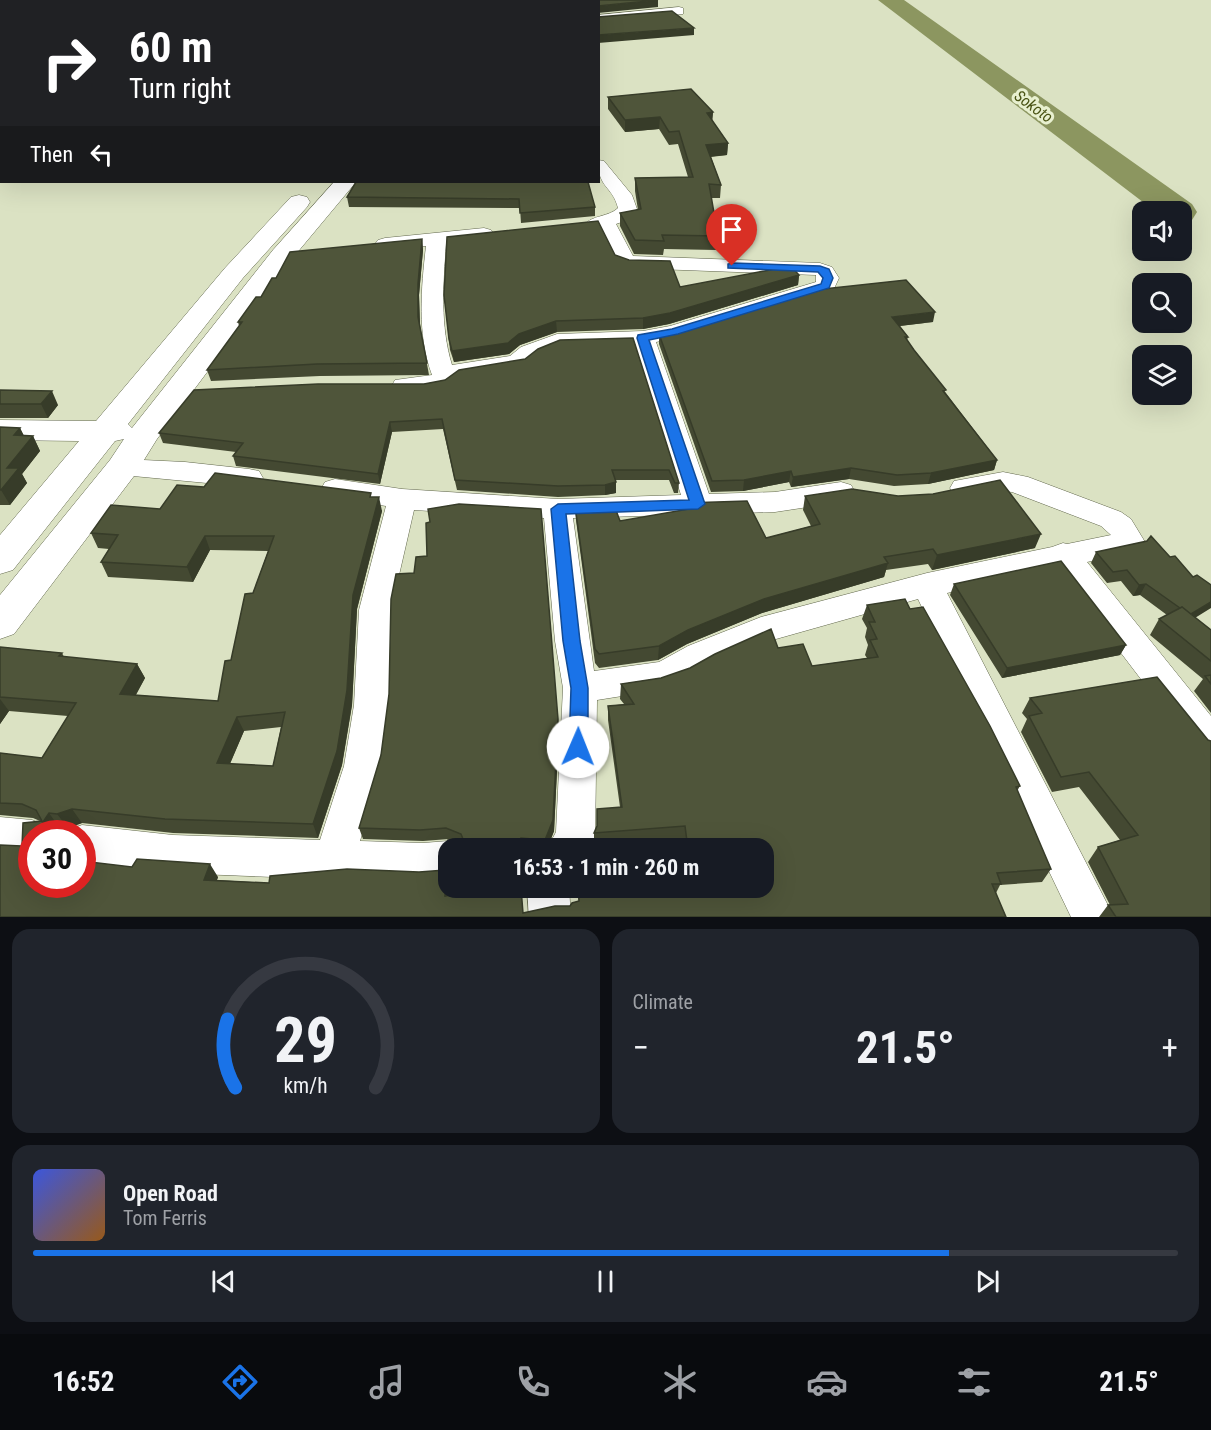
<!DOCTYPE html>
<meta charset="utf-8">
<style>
body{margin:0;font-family:"Roboto Condensed",sans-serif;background:#20242c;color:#f1f3f6;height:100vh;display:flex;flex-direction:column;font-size:22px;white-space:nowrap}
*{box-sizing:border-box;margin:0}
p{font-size:20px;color:#9ea1a6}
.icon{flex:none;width:33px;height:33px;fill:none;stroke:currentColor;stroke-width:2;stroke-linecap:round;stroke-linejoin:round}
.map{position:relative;height:917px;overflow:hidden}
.details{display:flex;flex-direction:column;gap:12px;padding:12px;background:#0d0f14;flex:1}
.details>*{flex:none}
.hud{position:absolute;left:0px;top:0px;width:600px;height:183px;box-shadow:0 6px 24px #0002;background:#202124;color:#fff;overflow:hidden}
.buttons{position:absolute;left:1132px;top:201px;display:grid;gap:12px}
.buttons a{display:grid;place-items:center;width:60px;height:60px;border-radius:12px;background:#171b24;box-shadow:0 6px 24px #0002;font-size:30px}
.speed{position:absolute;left:18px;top:820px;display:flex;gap:12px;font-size:30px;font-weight:700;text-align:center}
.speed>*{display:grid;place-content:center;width:78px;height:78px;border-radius:50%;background:#171b24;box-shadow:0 6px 24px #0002;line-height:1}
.speed .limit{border:9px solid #d22;background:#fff;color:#111}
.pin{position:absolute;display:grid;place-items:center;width:51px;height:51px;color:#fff;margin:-62px -26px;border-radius:50% 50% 50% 0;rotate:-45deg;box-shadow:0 0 6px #0007}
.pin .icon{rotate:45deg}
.me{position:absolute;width:66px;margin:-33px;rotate:1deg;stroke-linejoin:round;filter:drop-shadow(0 0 4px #0008)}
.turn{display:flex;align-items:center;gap:21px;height:126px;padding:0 30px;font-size:27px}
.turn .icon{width:78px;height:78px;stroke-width:2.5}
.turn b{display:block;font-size:42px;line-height:51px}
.then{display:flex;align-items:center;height:57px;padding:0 30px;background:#0003;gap:12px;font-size:22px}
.big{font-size:45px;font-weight:700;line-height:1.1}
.details .card{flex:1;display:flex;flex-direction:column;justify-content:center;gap:9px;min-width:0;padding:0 21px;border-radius:18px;background:#20242c}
.details .dial{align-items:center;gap:0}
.dial svg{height:156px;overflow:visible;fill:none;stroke:#363941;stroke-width:7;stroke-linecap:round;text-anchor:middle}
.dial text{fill:#f1f3f6;stroke:none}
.song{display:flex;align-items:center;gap:18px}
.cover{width:72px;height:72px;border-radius:9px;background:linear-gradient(135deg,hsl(230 70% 55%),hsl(30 70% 35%))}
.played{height:6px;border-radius:3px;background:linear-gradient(90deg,#1a73e8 80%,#363941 80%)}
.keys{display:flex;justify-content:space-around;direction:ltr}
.heat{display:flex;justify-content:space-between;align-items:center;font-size:33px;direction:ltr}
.details .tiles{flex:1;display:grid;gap:12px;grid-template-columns:1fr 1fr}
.card:last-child{grid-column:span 2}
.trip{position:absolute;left:438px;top:838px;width:336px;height:60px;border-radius:18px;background:#171b24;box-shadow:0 6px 24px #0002;font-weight:700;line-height:60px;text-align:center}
.dock{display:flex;height:96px;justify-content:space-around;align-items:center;background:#090b0e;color:#9ea1a6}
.dock .icon{width:42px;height:42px}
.dock .active{color:#1a73e8}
.dock b{font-size:27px;color:#f1f3f6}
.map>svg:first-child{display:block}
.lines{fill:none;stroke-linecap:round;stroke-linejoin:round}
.river{fill:#8c9660;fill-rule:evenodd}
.minor-casing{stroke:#62684d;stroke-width:1}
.tertiary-casing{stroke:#62684d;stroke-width:1}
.path{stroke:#8e937c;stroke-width:1.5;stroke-dasharray:1.5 1.5;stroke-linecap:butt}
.minor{fill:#fff;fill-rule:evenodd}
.tertiary{fill:#fff;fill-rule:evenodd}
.wall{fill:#444932;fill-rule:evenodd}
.shaded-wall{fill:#373c29}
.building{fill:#4f553a;stroke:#373c29;stroke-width:1.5;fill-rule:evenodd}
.route{fill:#1a73e8;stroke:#114b97;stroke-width:1.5}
.labels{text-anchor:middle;stroke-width:6;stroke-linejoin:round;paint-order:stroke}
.far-water-label{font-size:16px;font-style:italic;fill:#495314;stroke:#e8f0d0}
</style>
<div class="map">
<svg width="1211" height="917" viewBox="0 0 1211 917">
<rect width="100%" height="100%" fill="#dbe2c3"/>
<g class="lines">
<!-- river -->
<path class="river" d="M878 0H904L1192 204 1197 212 1192 220 1182 222V212H1156Z"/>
<!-- minor casing -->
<g class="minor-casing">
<path id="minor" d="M679 7 683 8V14L598 23V15Z
M598 160 604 161 632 195 637 209C631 218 626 221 616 224L633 256 820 263 832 267 839 278 833 291 682 337 656 342 709 494 775 492 841 482 851 485 855 492 851 499 841 502 775 512 573 518 594 671 659 662 688 646 761 617 927 573 1052 547 1063 543 1067 544 1111 535 1101 526 1012 492C993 488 974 500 954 495L950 488 954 481 1003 472 1028 477 1121 512 1131 519 1145 542 1141 550 1087 562 1211 716V759L1198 754 1057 569 947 593 1114 917H1071L918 599 769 641 712 666 688 680 660 690 597 700 595 840 591 849H547L556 832 563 688 555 641 544 518 414 510 391 610 390 705 382 766 360 841 423 843 448 841 462 847 463 849H448V881L423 883 173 873 82 863V834H66L68 830 82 825 173 835 320 840 344 766 354 705 359 610 386 506 325 496 321 489 325 482 335 479 402 489 558 499 681 495 634 345 560 348 537 357 525 367 459 378 446 388 404 392 395 390 392 385 395 380 432 375C417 334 421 289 426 246L385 250 378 248 375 244 378 240 385 238 484 228 491 230 494 234 491 238 446 244C443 284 440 326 452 365L510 356 521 347 557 334 643 331 670 326 816 282V275L629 268 616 263 599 229H587L584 225C592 215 609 217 618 208 612 185 598 189 598 160Z
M122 459 185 462 249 469 259 471 263 478 259 485 249 487 112 474 108 468 112 462Z
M0 817 32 820 46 826 50 834H32V858L0 855Z
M527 888H569L571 917H529Z"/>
</g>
<!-- tertiary casing -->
<g class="tertiary-casing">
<path id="tertiary" d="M208 0H225L226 2H209Z
M334 182H356L291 260 157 439 134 476 14 634 0 639V595L110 460 124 439 115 441 13 570 0 574V535L79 441 0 440V420L96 421 225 268 291 197 299 195 307 197 310 202 307 207 243 278 128 424 132 428 273 250Z"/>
</g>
<!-- path -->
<path class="path" d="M66 0 76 2
M152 1 159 2"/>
<!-- minor -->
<use href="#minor" class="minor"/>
<!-- tertiary -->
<use href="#tertiary" class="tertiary"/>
</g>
<!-- wall -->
<path class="wall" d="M608 97 713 112 712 120 728 143 727 155 711 157 721 185 720 198H711L718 236 716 250 664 249 663 255 634 254 620 226V213L638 210 635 191V178L688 177 678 144 669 145 659 129 625 132 608 109Z
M565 182 595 207V216L521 223 520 208 349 207 347 197Z
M422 239 423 250 419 295 420 325 429 375 320 376 211 381 207 370 239 326 238 322 261 297 276 278Z
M615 255 680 287 799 275 798 285 669 324 643 329 557 332 520 345 509 354 454 362 450 350 444 295Z
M933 322 900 326 908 337 907 340 946 393 997 460 994 470 928 484 894 486 849 479 791 487 789 482 743 491 711 492 659 344V334Z
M633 338 679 483 678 493H674L669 480H616V493L605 495 558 497 457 490 443 429 392 432 380 484 236 466 233 456 236 452 163 443 159 433 445 380 525 359Z
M0 390 58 405 48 418H0Z
M0 427 20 428 24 436H33L40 451 22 474 27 483 10 505H0Z
M204 487 372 497 382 511 357 609 352 705 342 765 318 838 173 833 82 823 68 828 59 827 55 834H32V885L132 867 218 877 217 880 269 883H448V895L524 913 570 906 579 901 578 888H764V849H685L684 840 594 847V833L620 807 608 720V706L624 704 620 699 621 684 661 678 778 648 812 666 867 658 865 655 868 645 865 637 867 628 862 619 867 605 910 609 1020 786 1017 791 1051 869 1042 882 1000 885 996 893 1006 917H0L22 846 40 821 33 818 0 815V753L42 758 68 716 9 711 0 724V647L62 653 64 657 137 664 145 678 136 695 218 701 253 593 268 551 210 550 193 582 108 577 101 562 109 549 98 548 91 533 160 509ZM281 727 273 766 230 764 244 731Z
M805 496 1035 548 932 570 928 564 886 570 884 577 762 613 687 644 658 660 599 668 595 663 576 520 575 506 620 521 685 510 686 503 766 538 811 526 803 510Z
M1147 541 1196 618 1211 630V713L1194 691 1203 679 1150 635 1159 619 1167 615 1140 595 1133 596 1121 581 1107 583 1091 563 1096 552Z
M954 584 1126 645 1120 655 1002 678 950 595Z
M1030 698 1208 740 1211 917H1099L1108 905H1110L1088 862 1098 847 1120 840 1079 787 1052 792 1021 732 1027 719 1022 713Z
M559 730 554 831 547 849H448V851V848L451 840 449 839 423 841 363 839 359 828 381 755Z"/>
<!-- shaded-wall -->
<path class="shaded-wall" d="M274 0H293V2H274Z
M658 0V7L598 13V6Z
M694 28V35L598 43V35Z
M713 112 712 124 707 113Z
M660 117 659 129 625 132V120Z
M728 143 727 155 705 157 706 145Z
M422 239 423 250 419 295 420 328 418 317V284Z
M799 275 798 285 669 324 643 329V318Z
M935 312 933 322 890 327 892 317Z
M556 321 557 332 520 345 509 354 454 362 452 351 519 334Z
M52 391 58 405 48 418 41 404Z
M390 422 392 432 380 484 378 474Z
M20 428 27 442 33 436 40 451 22 474 27 483 10 505 1 490 14 435Z
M997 460 994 470 928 484 931 473Z
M851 468 849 479 791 487 793 477Z
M791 471 789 482 743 491 744 480Z
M616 482V493L605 495V485Z
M379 497 382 511 357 609 352 705 342 765 318 838 313 824 353 595Z
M1041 534 1035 548 932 570 937 555Z
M205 536 210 550 193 582 187 567Z
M888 563 884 577 762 613 687 644 658 660 659 646 688 630 764 599Z
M1146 584 1140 595 1133 596 1139 585Z
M1211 602V608L1182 626 1189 615Z
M1126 645 1120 655 1002 678 1007 668Z
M137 664 145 678 128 708 120 694Z
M0 699 9 711 0 724Z
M237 717 244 731 224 777 217 763Z
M558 719 559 730 554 831 547 849H546L545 840Z
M72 809 82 823 68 828 57 814Z
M49 813 59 827 55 834H35Z
M32 839V863L23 852Z
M210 864 218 877 212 893 204 880Z
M445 870 448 883 449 909 445 896Z"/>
<!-- building -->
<path class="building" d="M294 0H658L598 6V2H294Z
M672 11 694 28 598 35V17Z
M691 89 713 112 707 113 728 143 706 145 721 185 709 184 718 236 662 235 664 241 635 240 620 213 641 209 635 178 693 177 679 131 669 132 660 117 625 120 608 97Z
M356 182H588L595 207 520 213 519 199 347 197Z
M598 221 615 255 629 260 670 261 680 287 791 266 799 275 670 313 643 318 556 321 519 334 508 343 452 351 449 339 444 295 447 237Z
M422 239 418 284V317L427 363 317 364 207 370 242 322H238L256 297H261L272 278H276L290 252Z
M906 280 935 312 892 317 908 337H905L914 350 946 390 943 391 997 460 931 473 897 475 851 468 793 477 791 471 744 480 712 481 659 334 683 329 814 290Z
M633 338 679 483H675L669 470H612L616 482 605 485 558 486 455 480 442 419 390 422 378 474 233 456 243 443 159 433 194 390 318 384H424L445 380 459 370 525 359 538 349 560 340Z
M0 390 52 391 41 404H0Z
M0 427 20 428 14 435 33 436 7 468H19L1 490H0Z
M215 473 371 493 370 497H379L353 595 347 690 337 751 313 824 165 819 72 809 57 814 49 813 35 834H32V839L23 852 32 854V885H82V861L132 867 137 859 210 864 204 880 269 883 270 876 347 869 419 872 445 870V896L493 888H521L523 913 555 906H570L572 903 579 901 578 888H764V849H688L685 826 594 833 597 826V809L622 807 608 706 634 704 621 684 661 678 690 668 715 654 771 629 778 648 803 644 812 666 878 657 870 640 877 639 869 622H875L867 605 905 599 910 609 923 607 990 726 1020 786 1016 787 1051 869 997 873 1001 884H992L1006 917H0V845L22 846 23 823 42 821 36 810 22 804 0 803V753L42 758 76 703 0 697V647L62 653 59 656 137 664 120 694 218 701 225 661 231 660 245 594 253 593 274 536H205L187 567 101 562 118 535 91 533 111 505 160 509 177 485 204 487ZM285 712 273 766 217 763 237 717Z
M1000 480 1041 534 937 555 933 549 884 557 888 563 764 599 688 630 659 646 599 654 595 649 575 506 614 505 620 521 689 509 686 503 747 501 766 538 820 524 805 496 852 489 898 496 933 494Z
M459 504 541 509 558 719 553 820 545 840 521 838V842L448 848V840L463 839 461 834 446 828 420 830 359 828 381 755 389 694 391 599 396 574 414 573 416 557 427 556 426 523 430 522 428 509Z
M1151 536 1170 557 1175 556 1193 577 1197 575 1211 585V602L1191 614 1182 607 1180 608 1146 584 1139 585 1127 570 1113 572 1096 552 1147 541Z
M1061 561 1126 645 1007 668 954 584Z
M1182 607 1211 630V661L1159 619Z
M1211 675V684L1205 676Z
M1157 677 1208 740 1211 741V917H1116L1108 905 1128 904 1098 847 1138 835 1089 772 1061 777 1029 716 1042 713 1030 698Z"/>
<!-- route -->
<path class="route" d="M732 263 820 266 829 269 833 278 829 288 678 334 649 340 705 504 698 509 566 514 580 641 588 688V747L585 753 578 755 572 753 569 747 571 688 563 641 551 509 558 504 689 500 637 338 638 335 672 329 821 284 823 278 818 272 728 268V264Z"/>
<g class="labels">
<!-- far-water labels -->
<g class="far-water-label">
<text transform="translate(1034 106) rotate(36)" y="6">Sokoto</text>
</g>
</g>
</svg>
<div class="buttons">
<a><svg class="icon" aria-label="sound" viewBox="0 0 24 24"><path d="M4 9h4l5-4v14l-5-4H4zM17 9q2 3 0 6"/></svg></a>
<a><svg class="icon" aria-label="search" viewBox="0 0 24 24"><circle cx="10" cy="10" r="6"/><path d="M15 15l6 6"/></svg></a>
<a><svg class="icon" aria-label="layers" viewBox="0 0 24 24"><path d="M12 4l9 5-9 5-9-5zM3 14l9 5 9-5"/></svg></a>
</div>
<div class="speed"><div class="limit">30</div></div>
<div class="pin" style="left:732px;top:266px;background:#d93025"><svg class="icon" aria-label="arrive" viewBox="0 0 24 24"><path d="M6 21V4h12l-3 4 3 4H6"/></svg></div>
<svg class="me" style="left:578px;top:747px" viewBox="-20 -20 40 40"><circle r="19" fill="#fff"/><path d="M0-13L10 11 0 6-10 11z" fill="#1a73e8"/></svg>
<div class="trip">16:53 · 1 min · 260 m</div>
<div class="hud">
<div class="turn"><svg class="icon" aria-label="right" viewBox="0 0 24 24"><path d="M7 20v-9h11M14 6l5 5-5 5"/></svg><div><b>60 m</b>Turn right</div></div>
<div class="then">Then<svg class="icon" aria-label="left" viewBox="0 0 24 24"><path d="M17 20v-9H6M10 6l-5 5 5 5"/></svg></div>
</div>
</div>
<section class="details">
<div class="tiles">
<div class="card dial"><svg viewBox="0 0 100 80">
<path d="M14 69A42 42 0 1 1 86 69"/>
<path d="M14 69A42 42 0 0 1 10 34" stroke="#1a73e8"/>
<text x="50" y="56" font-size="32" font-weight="700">29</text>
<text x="50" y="72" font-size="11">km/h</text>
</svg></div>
<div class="card"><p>Climate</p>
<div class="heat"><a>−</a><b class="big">21.5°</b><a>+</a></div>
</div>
<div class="card">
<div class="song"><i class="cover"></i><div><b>Open Road</b><p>Tom Ferris</p></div></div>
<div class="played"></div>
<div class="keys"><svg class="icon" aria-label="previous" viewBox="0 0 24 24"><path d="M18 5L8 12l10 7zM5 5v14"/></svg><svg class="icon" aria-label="pause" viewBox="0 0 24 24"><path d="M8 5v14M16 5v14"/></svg><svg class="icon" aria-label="next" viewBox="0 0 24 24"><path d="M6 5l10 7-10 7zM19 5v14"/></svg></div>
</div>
</div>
</section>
<nav class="dock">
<b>16:52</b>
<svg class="icon active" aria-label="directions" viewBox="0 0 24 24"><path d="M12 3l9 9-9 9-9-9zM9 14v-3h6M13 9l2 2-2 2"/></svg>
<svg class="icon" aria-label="music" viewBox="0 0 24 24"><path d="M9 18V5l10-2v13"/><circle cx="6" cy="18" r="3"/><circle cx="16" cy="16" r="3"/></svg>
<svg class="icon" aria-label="phone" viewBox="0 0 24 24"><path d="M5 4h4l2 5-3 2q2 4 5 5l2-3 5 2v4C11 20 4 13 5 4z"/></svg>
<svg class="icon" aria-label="climate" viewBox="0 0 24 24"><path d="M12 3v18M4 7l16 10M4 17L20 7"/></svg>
<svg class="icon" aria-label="car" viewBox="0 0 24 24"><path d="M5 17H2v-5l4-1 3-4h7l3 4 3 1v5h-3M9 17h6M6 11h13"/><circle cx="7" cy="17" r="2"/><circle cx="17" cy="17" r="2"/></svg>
<svg class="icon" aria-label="filters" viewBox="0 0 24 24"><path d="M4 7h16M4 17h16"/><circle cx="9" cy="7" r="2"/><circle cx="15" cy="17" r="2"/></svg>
<b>21.5°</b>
</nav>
